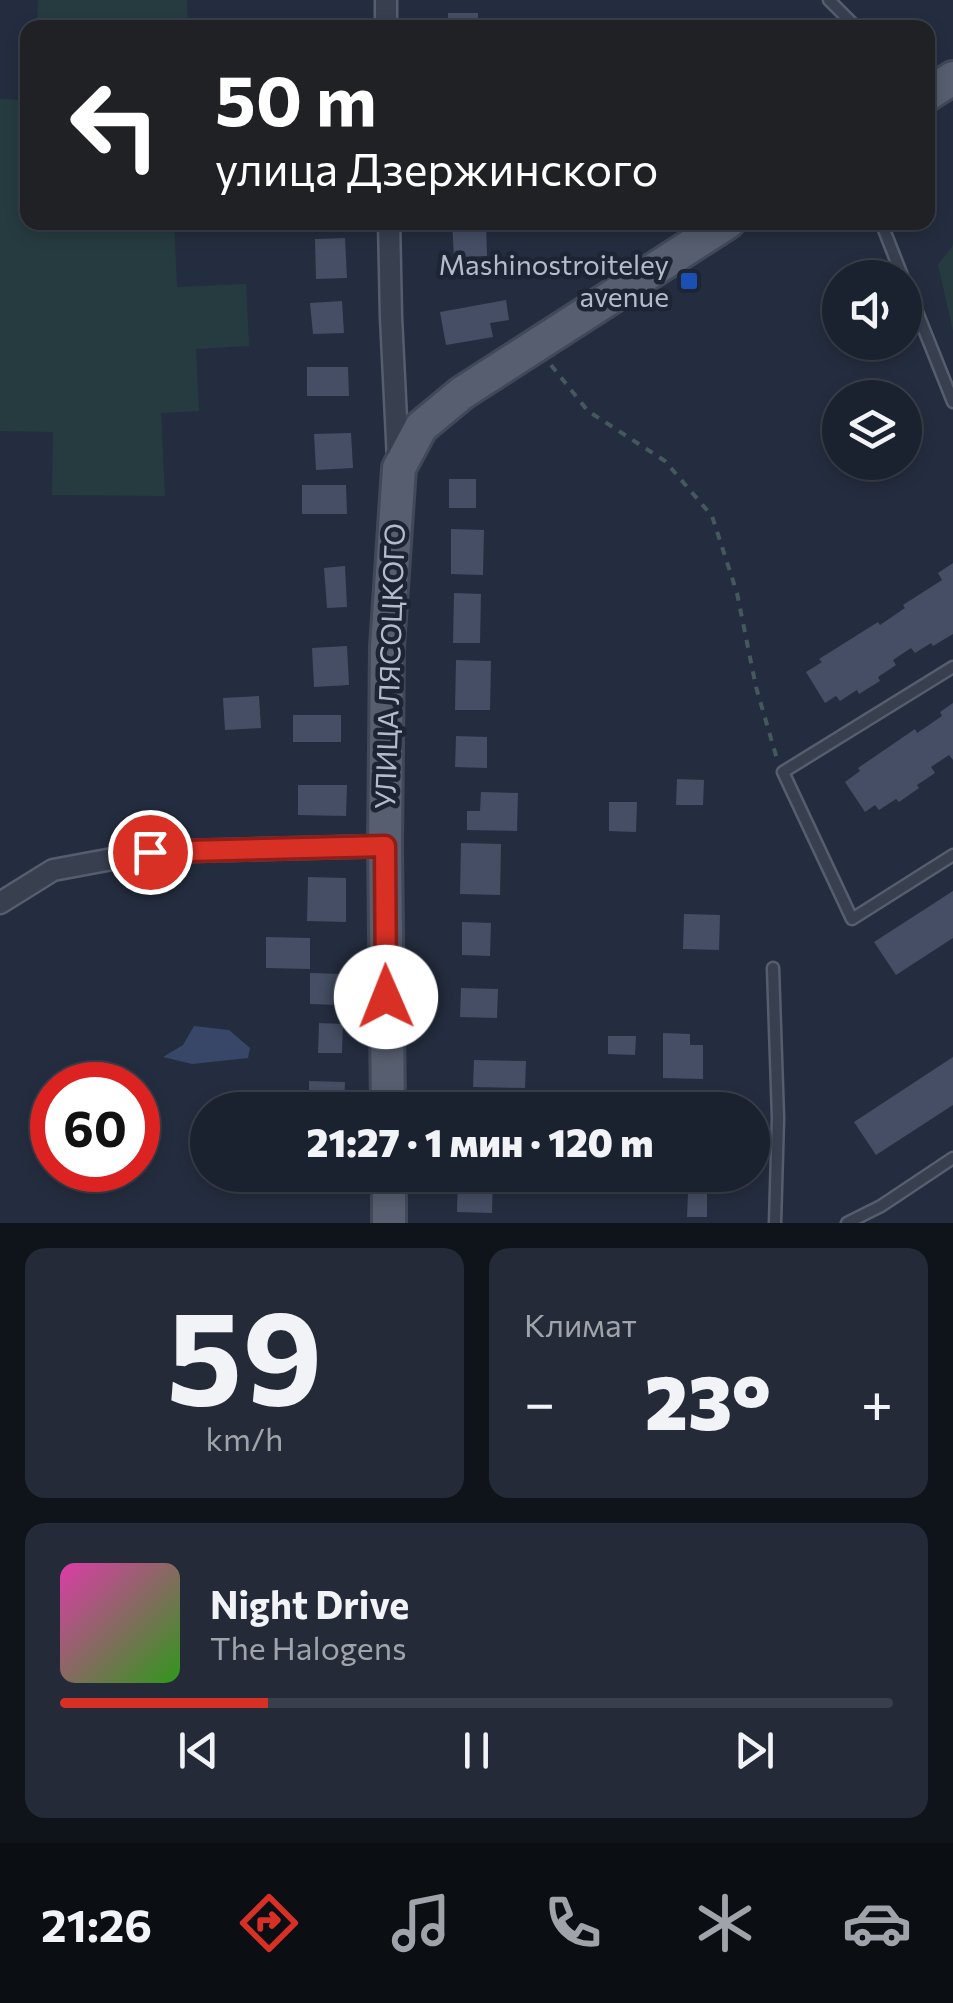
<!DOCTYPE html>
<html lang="ru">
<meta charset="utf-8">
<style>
body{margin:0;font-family:Commissioner,sans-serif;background:#242a37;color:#f1f3f6;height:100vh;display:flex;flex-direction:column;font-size:38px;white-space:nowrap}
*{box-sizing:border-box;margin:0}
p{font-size:32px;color:#a0a4aa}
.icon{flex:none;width:55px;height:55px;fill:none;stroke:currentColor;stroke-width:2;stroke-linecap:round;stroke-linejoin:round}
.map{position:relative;height:1223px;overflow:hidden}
.side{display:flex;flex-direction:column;gap:25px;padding:25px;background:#0f131a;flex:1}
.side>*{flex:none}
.banner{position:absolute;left:20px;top:20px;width:915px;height:210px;border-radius:20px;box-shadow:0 5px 15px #0003,0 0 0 2px #393f4b;background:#202124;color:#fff;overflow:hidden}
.buttons{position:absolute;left:822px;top:260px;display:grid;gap:20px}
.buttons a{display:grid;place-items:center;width:100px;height:100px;border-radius:50%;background:#1b222f;box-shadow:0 5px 15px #0003,0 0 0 2px #393f4b;font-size:50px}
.speed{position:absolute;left:30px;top:1062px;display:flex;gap:20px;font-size:50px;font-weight:700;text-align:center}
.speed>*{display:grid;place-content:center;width:130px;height:130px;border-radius:50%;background:#1b222f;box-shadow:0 5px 15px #0003,0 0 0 2px #393f4b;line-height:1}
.speed .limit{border:15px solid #d22;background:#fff;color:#111}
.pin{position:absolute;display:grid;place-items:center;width:85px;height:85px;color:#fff;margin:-42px;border:5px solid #fff;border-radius:50%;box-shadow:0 2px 10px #0007}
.me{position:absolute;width:110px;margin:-55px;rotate:359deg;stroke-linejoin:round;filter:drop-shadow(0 0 8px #0008)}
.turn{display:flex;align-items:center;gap:35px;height:210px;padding:0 30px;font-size:45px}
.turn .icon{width:130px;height:130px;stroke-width:2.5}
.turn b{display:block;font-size:70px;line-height:85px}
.big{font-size:75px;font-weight:800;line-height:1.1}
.side .widget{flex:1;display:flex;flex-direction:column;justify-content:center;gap:15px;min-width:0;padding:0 35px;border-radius:20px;background:#242a37}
.side .dial{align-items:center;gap:0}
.dial b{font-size:130px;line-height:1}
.song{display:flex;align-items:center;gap:30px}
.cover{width:120px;height:120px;border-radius:15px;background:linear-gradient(135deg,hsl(320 70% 55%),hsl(110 70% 35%))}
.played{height:10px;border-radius:5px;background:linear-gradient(90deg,#d93025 25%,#393f4b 25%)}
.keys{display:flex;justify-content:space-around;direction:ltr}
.heat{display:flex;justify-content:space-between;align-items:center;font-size:55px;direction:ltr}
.side .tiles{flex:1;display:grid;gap:25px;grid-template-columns:1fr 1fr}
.widget:last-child{grid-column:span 2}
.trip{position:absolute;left:190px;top:1092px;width:580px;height:100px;border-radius:50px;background:#1b222f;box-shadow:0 5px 15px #0003,0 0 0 2px #393f4b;font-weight:800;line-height:100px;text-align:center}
.dock{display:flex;height:160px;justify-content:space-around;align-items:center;background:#0b0e13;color:#a0a4aa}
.dock .icon{width:70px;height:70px}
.dock .selected{color:#d93025}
.dock b{font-size:45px;color:#f1f3f6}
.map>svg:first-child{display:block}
.green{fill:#263b40}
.water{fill:#384767}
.building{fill:#454e64}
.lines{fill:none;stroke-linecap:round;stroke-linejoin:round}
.lane-casing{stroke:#565d6d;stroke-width:15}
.street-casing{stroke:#565d6d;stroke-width:25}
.primary-casing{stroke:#414858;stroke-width:38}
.path{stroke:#44585d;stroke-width:4;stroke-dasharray:8 8;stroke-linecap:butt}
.lane{stroke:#383f4f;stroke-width:10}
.street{stroke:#383f4f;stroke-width:20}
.primary{stroke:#565e6f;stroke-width:32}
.route-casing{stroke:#8d1f18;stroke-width:25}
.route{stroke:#d93025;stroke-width:18}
.transit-dot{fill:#1a4fb4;stroke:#1d2434;stroke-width:4}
.labels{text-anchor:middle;stroke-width:9;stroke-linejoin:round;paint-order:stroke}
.poi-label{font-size:28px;fill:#b4bbca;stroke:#1d2434;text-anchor:end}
.street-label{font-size:28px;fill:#b4bbca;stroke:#1d2434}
</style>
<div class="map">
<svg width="953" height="1223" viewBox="0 0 953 1223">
<rect width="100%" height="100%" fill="#242d3f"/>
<!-- green -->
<path class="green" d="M38 0H187L188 27H37Z
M0 99 27 100 28 222 174 223 177 287 246 284 249 346 196 349 199 411 161 413 165 496 52 495 53 432 0 431Z
M953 245V331L938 265Z"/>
<!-- water -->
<path class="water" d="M194 1026 229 1030 250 1048 248 1058 192 1064 163 1057 183 1045Z"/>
<!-- building -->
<path class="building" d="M448 13H478V28H448Z
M452 222H486L487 256 454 257Z
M345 238 347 278 316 279 315 239Z
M506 300 509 320 490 323 493 337 446 345 440 312Z
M342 301 344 333 313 334 310 303Z
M307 367H348L349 396H307Z
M351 433 353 468 316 470 314 434Z
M449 479H476V508H449Z
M302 485H346L347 514H302Z
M451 529 484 530 483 575 451 574Z
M953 563V634L933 646 931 643 915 653 911 648 893 660 896 665 878 677 880 681 859 694 857 690 840 701 836 696 825 703 806 672 822 662 819 659 878 622 880 625 905 608 903 605 942 580 938 573Z
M345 566 347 607 327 608 324 568Z
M454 593 481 594 480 643H453Z
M347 646 349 685 314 687 312 648Z
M456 660 491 661 490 710H455Z
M259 696 261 728 225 730 223 698Z
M953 703V760L949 755 931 767 935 773 917 785 919 788 899 802 896 799 879 810 875 805 865 812 845 782 860 771 858 768 915 729 917 733 942 716 940 712Z
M293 715H341V742H293Z
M456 736 487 737V768L455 767Z
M677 779 704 780 703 805H676Z
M298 785H347L346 816 298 815Z
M481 792 518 793 517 831 467 830V811H480Z
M609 802H637L636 832 609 831Z
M461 843 501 844 500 895 460 894Z
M308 877 346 878V922L307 921Z
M953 891V938L896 975 874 942Z
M684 914 720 915 719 950 683 949Z
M462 922 491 923 490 956 462 955Z
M266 937 310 938V969L266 968Z
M310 973 341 974 340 1005 310 1004Z
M461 988 498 989 497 1018 460 1017Z
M319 1023 343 1024 342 1053H318Z
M663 1033 690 1034V1045H703V1079L663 1078Z
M608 1036H636L635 1055 608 1054Z
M953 1057V1105L876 1155 854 1122Z
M474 1060 526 1061 525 1088 473 1087Z
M309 1081 345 1082 344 1110H309Z
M298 1175H343V1189H298Z
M458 1175H493L492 1213 457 1212Z
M688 1193H707V1217H687Z"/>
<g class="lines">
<!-- lane casing -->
<g class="lane-casing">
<path id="lane" d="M829 0 857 28
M881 222 903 278
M905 282 953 402
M953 667 783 772 852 919 953 855
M773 968 778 1118 775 1223
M847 1223 881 1206 953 1158"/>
</g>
<!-- street casing -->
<g class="street-casing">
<path id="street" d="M386 0V28
M389 222 391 317 398 460
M0 903 53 870 150 852 385 846"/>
</g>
<!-- primary casing -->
<g class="primary-casing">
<path id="primary" d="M928 94 953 78
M388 1110 385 846 387 647 399 468 421 427 462 393 728 222
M389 1175V1223"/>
</g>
<!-- path -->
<path class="path" d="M551 365 588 411 665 461 712 516 737 593 756 687 777 759"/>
<!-- lane -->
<use href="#lane" class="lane"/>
<!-- street -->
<use href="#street" class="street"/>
<!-- primary -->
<use href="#primary" class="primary"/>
</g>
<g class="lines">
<!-- route casing -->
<g class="route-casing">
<path id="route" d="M150 852 385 846 386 997"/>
</g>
<!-- route -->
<use href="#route" class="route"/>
</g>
<!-- markers -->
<rect class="transit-dot" x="679" y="271" width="20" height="20" rx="5"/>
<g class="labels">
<!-- poi labels -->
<g class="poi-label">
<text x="669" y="275">Mashinostroiteley<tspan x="669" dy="32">avenue</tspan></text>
</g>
<!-- street labels -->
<g class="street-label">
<text transform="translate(390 666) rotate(-88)" y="10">УЛИЦА ЛЯСОЦКОГО</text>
</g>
</g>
</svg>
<div class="buttons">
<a><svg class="icon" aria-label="sound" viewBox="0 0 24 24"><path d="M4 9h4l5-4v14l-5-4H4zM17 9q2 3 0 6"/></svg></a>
<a><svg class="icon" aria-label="layers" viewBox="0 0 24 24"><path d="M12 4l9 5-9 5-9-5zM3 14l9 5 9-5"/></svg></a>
</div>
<div class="speed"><div class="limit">60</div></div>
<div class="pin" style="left:150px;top:852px;background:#d93025"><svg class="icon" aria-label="arrive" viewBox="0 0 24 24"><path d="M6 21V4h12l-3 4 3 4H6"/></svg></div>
<svg class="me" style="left:386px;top:997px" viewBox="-20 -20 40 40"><circle r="19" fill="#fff"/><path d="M0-13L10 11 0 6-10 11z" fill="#d93025"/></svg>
<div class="trip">21:27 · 1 мин · 120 m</div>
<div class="banner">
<div class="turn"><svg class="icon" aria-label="left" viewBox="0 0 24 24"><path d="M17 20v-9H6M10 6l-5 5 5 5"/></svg><div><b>50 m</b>улица Дзержинского</div></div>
</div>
</div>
<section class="side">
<div class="tiles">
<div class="widget dial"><b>59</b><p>km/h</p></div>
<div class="widget"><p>Климат</p>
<div class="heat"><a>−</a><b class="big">23°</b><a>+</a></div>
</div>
<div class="widget">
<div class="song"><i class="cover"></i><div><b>Night Drive</b><p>The Halogens</p></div></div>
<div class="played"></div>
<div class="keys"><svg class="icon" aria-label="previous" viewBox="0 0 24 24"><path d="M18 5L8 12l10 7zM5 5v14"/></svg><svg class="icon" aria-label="pause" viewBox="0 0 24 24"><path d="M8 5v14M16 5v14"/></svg><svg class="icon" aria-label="next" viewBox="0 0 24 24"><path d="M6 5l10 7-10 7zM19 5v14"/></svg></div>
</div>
</div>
</section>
<nav class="dock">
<b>21:26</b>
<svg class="icon selected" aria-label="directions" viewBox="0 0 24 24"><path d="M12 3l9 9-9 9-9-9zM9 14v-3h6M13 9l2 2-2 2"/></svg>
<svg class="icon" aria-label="music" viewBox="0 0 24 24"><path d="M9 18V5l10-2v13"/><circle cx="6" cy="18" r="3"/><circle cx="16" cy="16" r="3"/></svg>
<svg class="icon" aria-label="phone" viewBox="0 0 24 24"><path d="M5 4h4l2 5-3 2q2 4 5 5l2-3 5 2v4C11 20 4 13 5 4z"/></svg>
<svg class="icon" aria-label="climate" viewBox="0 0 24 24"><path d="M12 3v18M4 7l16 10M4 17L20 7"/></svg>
<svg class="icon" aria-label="car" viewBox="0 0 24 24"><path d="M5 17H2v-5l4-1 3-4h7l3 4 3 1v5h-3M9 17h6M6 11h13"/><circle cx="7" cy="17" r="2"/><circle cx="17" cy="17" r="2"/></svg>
</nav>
